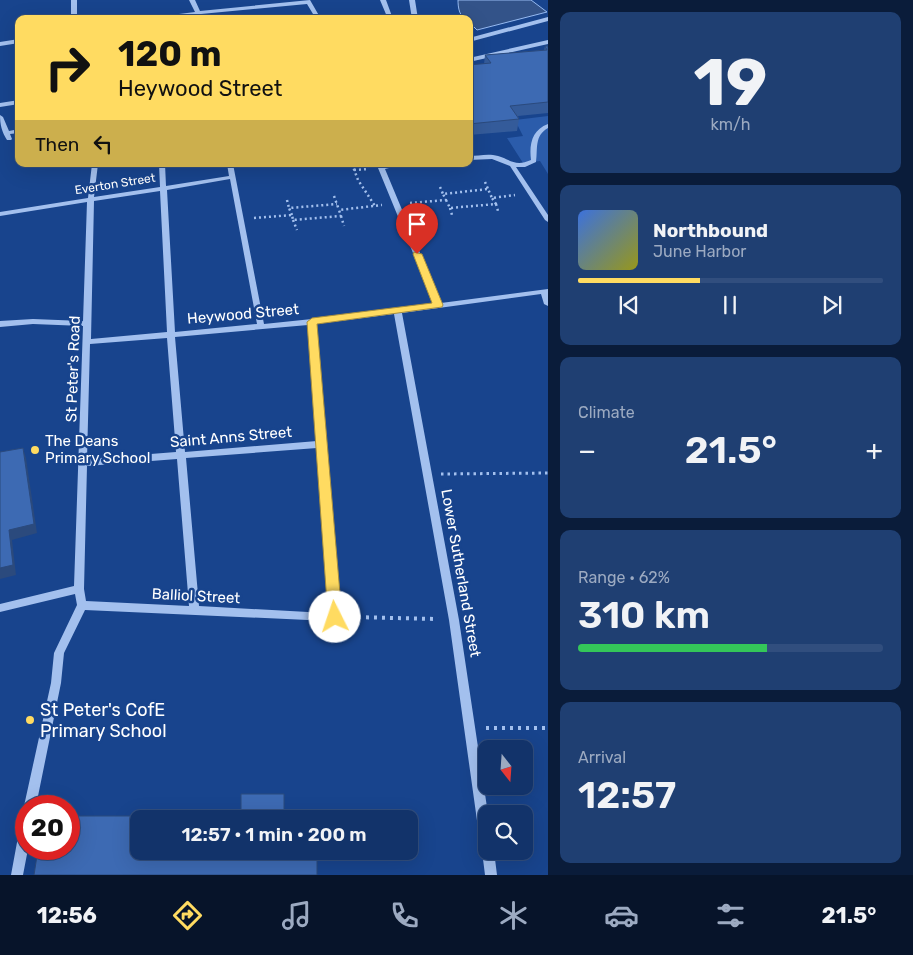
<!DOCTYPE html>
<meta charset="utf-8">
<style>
body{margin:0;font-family:Rubik,sans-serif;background:#1f3f72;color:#f1f3f6;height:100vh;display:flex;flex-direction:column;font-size:19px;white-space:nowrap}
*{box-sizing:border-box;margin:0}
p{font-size:16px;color:#9caac1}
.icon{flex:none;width:28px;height:28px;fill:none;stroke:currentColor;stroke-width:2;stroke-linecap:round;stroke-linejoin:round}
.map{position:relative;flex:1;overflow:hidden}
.drawer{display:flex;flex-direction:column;gap:12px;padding:12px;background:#0a1c3a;width:365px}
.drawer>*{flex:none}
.top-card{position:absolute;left:15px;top:15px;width:458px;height:152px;border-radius:10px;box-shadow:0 5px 20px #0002,0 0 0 1px #314e7e;background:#ffdb61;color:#111;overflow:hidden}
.needle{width:32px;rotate:163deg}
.fabs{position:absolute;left:478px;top:740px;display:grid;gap:10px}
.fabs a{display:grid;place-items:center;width:55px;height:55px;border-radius:10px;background:#12336a;box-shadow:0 5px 20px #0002,0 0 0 1px #314e7e;font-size:25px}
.speed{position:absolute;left:15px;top:795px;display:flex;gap:10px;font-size:25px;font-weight:700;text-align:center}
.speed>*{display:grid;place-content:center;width:65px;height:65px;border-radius:50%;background:#12336a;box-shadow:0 5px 20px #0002,0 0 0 1px #314e7e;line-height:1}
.speed .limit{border:8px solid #d22;background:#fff;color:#111}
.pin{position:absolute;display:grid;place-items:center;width:42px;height:42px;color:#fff;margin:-51px -21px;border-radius:50% 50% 50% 0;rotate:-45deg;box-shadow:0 0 5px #0007}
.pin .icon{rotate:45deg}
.me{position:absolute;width:55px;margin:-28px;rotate:356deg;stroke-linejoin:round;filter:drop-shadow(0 0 4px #0008)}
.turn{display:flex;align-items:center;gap:18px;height:105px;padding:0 20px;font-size:22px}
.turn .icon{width:65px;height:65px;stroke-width:2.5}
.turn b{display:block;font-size:35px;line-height:42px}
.then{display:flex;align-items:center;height:48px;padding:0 20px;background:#0003;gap:10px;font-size:19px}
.big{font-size:38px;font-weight:600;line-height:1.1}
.drawer .card{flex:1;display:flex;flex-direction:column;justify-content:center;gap:8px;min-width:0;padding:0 18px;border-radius:10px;background:#1f3f72}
.drawer .dial{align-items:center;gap:0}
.dial b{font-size:65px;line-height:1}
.song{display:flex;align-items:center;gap:15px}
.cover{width:60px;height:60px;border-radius:8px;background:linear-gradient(135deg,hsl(220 70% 55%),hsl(60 70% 35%))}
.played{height:5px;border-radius:2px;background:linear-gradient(90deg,#ffdb61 40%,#314e7e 40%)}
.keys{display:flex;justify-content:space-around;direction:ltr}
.heat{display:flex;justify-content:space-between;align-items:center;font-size:28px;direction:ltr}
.charge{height:8px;border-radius:4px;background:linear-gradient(90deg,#34c759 62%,#314e7e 0)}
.trip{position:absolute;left:130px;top:810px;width:288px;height:50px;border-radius:10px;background:#12336a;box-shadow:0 5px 20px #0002,0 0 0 1px #314e7e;font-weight:600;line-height:50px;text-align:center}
.tab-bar{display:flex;height:80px;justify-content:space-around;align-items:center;background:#07142a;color:#9caac1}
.tab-bar .icon{width:35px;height:35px}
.tab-bar .current{color:#ffdb61}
.tab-bar b{font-size:22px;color:#f1f3f6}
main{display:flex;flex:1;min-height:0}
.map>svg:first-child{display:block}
.green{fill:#2b5cab}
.water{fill:#335389;stroke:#96baf1}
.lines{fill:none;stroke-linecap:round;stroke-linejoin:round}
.path-far2{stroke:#a3c0ee;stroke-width:2.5;stroke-dasharray:2 3;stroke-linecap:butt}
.path-far1{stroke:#a3c0ee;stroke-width:3;stroke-dasharray:2.5 4;stroke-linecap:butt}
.path{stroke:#a3c0ee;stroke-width:4;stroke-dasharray:3 5;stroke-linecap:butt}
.minor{fill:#a3c0ee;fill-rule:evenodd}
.wall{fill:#345b9a}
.shaded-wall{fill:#2b4a7d}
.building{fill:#3d6ab3;stroke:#2b4a7d}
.route{fill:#ffdb61;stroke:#a68e3f}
.poi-dot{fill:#ffdb61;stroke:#18448d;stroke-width:2}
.labels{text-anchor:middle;stroke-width:5;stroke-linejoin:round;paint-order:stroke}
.far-street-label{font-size:12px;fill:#fff;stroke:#18448d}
.street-label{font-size:15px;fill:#fff;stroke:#18448d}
.poi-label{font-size:15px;fill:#fff;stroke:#18448d;text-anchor:start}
.near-poi-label{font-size:18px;fill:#fff;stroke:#18448d;text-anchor:start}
</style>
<main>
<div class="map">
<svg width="548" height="875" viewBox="0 0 548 875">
<rect width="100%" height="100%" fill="#18448d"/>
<!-- green -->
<path class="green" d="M548 116V174L540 161 523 163 507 138 523 136 515 120Z"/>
<!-- water -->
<path class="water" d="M458 0H531L547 12 477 30 469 22V19C459 19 458 7 458 0Z"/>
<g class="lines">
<!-- path-far2 -->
<path class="path-far2" d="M352 164 358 180 375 206
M354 170 369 169
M485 182 488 189
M440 187 443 194
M334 196 339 210
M287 200 289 208
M446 200 450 208 496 204 492 198
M410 203 446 200 443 194 488 189 492 198 515 195
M496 204 498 211
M450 208 452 215
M292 215 289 208 337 204
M341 216 344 226
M254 218 292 215 293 220 341 216 339 210 382 205
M293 220 297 230"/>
<!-- path-far1 -->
<path class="path-far1" d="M441 474 548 473"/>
<!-- path -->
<path class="path" d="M350 617 438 619
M486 728H548"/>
<!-- minor -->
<path class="minor" d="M71 0H77V19H71Z
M189 0H195L200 11 310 0 321 19H316L307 4 201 14 203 19H197L196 15 184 16 185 19H179V14L195 12Z
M380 0H386L393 19H388Z
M409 0H415L418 19H412Z
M548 17V21L469 42V38Z
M19 39V43L0 46V42Z
M548 40V44L469 62V58Z
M19 100V104L0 107V103Z
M0 115 3 117 9 131 19 129V133L10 134 12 139 11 140H7C2 132 0 125 0 115Z
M548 124V128C534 136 538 149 536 162L525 167H516L548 215V222L545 220 510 166 492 159 469 160V156C477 156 485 154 493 155 509 157 513 168 531 160 529 144 532 130 548 124Z
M92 164H98L94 197 160 187 159 164H165L166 186 229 176 227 164H233L264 324 312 319 434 304 378 168 393 164H405L385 169 441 303 548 289V306L544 304 541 294 402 313 459 620 488 814H486V851H494L497 875H485L482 851 484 847 480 842 449 620 394 314 316 324 340 617 339 620 335 621 331 620 330 617 317 448 186 458 199 606 308 612 312 613 313 616 312 619 308 620 85 610 64 653 61 683 36 806H26V810L24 806 51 683 54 653 77 605 75 594 0 612V604L74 586 83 326 33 324 0 327V321L33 319 83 321 87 202 0 216V212L88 198ZM230 179 257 324 175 332 167 190ZM160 191 167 332 91 339 94 201ZM308 325 317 441 185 452 175 337ZM167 338 176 452 87 459 90 344ZM177 459 189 606 86 601 84 589 87 466Z
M26 820V849H28L23 875H11L20 826 22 822Z"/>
</g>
<!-- wall -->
<path class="wall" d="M545 46H548V113L518 116 519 119 517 131 469 135V65L484 64 485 55 544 50Z"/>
<!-- shaded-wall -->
<path class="shaded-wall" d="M23 448 26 458 37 533 12 540 16 575 0 579V568L9 530Z"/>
<!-- building -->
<path class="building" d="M545 46H548V102L510 106 519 119 469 124V65L491 63 485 55 547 50Z
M23 448 34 524 9 530 13 565 0 568V452Z
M241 794H284V810H315L316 819H139V851H317V875H34L38 849H69V816H241Z"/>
<!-- route -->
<path class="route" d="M414 252 422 254 443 305 442 307 317 324 342 617 340 621H330L328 617 307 322 312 318 432 303 413 254Z"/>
<!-- markers -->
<g class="poi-dot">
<circle cx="35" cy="450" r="5"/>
<circle cx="30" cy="720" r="5"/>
</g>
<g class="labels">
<!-- far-street labels -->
<g class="far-street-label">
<text transform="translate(115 184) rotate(-9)" y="4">Everton Street</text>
</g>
<!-- street labels -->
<g class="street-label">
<text transform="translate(243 314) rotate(-5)" y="5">Heywood Street</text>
<text transform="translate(73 369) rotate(-88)" y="5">St Peter's Road</text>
<text transform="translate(231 437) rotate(-5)" y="5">Saint Anns Street</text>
<text transform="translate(461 573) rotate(80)" y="5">Lower Sutherland Street</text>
<text transform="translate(196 596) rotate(3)" y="5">Balliol Street</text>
</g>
<!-- poi labels -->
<g class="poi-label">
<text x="45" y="446">The Deans<tspan x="45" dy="17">Primary School</tspan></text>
</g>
<!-- near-poi labels -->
<g class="near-poi-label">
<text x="40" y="716">St Peter's CofE<tspan x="40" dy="21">Primary School</tspan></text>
</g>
</g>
</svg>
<div class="fabs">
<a><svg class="needle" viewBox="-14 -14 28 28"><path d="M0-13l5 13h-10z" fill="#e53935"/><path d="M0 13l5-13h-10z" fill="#9caac1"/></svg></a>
<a><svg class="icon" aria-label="search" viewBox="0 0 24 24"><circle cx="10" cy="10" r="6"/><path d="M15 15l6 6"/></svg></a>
</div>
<div class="speed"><div class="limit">20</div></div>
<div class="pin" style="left:417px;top:254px;background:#d93025"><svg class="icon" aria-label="arrive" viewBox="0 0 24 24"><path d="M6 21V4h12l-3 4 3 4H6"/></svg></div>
<svg class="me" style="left:335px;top:617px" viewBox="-20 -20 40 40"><circle r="19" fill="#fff"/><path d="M0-13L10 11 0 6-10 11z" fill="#ffdb61"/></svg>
<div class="trip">12:57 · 1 min · 200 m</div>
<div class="top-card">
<div class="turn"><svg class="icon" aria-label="right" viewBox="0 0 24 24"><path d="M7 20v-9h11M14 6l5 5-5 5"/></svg><div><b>120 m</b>Heywood Street</div></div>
<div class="then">Then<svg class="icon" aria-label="left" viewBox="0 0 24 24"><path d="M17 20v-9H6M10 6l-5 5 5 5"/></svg></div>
</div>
</div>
<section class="drawer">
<div class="card dial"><b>19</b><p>km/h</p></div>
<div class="card">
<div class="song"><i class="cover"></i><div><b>Northbound</b><p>June Harbor</p></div></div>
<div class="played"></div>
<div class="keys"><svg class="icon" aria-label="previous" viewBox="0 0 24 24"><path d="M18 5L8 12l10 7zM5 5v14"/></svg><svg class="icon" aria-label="pause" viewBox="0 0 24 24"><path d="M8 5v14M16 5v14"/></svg><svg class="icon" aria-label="next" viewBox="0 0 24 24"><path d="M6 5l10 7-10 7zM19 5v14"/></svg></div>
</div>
<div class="card"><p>Climate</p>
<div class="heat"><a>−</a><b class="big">21.5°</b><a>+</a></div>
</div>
<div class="card"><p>Range · 62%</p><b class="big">310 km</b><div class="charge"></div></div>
<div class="card"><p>Arrival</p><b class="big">12:57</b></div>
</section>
</main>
<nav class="tab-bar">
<b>12:56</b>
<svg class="icon current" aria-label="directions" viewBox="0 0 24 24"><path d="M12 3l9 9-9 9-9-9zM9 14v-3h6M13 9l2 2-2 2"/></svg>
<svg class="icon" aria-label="music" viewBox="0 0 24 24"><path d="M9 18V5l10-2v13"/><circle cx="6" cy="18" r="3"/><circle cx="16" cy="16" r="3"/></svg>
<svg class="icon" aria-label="phone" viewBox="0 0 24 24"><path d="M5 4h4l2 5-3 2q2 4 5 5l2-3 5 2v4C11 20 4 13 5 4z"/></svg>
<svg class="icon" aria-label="climate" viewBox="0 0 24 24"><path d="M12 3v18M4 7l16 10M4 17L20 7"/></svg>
<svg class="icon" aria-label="car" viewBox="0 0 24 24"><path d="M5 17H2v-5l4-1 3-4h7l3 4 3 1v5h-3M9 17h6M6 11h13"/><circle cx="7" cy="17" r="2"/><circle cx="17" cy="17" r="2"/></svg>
<svg class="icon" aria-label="filters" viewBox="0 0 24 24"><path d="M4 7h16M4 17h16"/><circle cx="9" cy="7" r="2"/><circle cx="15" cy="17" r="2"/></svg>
<b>21.5°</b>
</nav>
